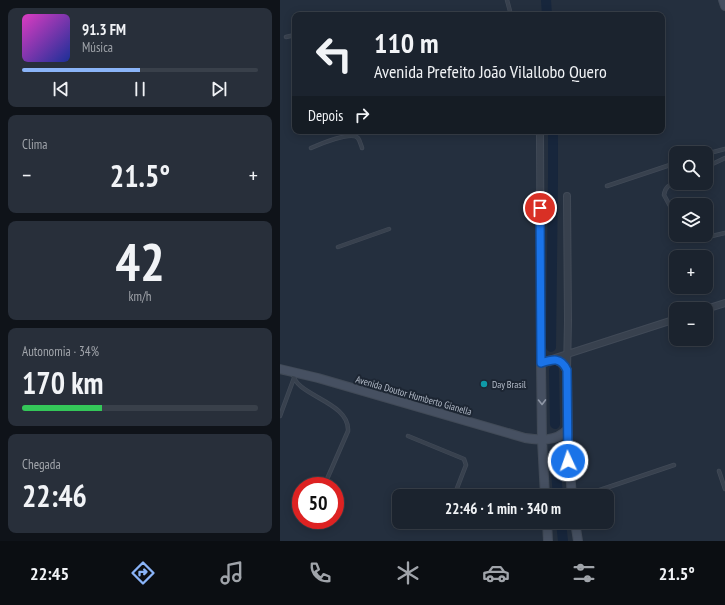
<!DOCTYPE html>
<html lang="pt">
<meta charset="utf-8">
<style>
body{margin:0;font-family:"PT Sans Narrow",sans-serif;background:#282f3a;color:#f1f3f6;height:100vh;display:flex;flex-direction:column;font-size:15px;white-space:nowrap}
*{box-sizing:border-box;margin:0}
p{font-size:13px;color:#a0a4aa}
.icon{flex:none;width:22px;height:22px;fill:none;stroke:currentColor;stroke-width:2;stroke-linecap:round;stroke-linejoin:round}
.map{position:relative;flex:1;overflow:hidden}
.sheet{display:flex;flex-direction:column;gap:8px;padding:8px;background:#0f1319;width:280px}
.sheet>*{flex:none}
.top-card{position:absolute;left:12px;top:12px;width:373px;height:122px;border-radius:8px;box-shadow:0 2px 10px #0003,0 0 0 1px #39404a;background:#1b232e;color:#f1f3f6;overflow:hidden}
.controls{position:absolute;left:389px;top:146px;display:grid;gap:8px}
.controls a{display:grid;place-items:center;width:44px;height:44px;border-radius:8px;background:#1b232e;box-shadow:0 2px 10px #0003,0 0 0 1px #39404a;font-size:20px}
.speed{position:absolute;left:12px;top:477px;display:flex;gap:8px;font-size:20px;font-weight:700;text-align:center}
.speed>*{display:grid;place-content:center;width:52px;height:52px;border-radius:50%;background:#1b232e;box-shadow:0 2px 10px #0003,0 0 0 1px #39404a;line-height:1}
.speed .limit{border:6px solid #d22;background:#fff;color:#111}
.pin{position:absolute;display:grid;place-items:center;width:34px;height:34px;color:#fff;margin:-17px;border:2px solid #fff;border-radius:50%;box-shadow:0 1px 4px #0007}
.me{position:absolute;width:44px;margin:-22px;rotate:357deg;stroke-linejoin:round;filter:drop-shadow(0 0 3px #0008)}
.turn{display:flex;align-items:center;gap:14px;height:84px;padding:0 16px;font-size:18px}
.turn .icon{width:52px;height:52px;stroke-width:2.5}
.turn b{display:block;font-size:28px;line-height:34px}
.then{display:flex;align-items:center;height:38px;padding:0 16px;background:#0003;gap:8px;font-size:15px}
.big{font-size:30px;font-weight:700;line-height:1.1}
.sheet .tile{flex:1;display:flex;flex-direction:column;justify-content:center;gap:6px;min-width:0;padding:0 14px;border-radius:8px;background:#282f3a}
.sheet .dial{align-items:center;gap:0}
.dial b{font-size:52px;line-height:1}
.song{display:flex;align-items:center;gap:12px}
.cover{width:48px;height:48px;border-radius:6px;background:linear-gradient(135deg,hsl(310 70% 55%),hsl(230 70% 35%))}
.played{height:4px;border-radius:2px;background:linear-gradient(90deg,#8ab4f8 50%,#39404a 50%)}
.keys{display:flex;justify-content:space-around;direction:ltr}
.heat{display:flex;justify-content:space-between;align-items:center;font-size:22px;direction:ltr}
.charge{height:6px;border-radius:3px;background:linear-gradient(90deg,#34c759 34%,#39404a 0)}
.trip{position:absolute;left:112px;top:489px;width:222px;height:40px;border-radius:8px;background:#1b232e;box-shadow:0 2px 10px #0003,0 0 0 1px #39404a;font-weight:700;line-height:40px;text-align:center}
.tabs{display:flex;height:64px;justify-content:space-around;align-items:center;background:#0b0e12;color:#a0a4aa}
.tabs .icon{width:28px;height:28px}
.tabs .selected{color:#8ab4f8}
.tabs b{font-size:18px;color:#f1f3f6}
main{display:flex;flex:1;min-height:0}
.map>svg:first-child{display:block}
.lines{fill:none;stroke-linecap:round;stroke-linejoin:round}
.river{stroke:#17263c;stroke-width:10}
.lane-casing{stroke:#414a57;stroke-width:4.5}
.street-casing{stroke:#414a57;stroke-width:8}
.secondary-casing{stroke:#414a57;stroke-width:10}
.lane{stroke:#38414e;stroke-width:3}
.street{stroke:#38414e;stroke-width:6}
.secondary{stroke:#465061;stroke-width:8}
.oneway{stroke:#8e96a5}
.route-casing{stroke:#114b97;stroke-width:10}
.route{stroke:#1a73e8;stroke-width:7}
.culture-dot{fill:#0f9aa8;stroke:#1d2633;stroke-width:1.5}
.labels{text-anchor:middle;stroke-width:4;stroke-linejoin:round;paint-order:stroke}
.poi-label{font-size:10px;fill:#b4bcc9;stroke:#1d2633;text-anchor:start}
.street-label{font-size:10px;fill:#b4bcc9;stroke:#1d2633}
</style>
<main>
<section class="sheet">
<div class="tile">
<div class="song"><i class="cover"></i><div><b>91.3 FM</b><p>Música</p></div></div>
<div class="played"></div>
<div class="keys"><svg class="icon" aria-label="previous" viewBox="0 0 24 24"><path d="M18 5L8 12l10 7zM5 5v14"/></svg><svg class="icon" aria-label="pause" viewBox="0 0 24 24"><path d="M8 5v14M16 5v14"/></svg><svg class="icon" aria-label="next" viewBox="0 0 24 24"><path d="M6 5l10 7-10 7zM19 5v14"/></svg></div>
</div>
<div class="tile"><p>Clima</p>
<div class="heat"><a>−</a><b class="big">21.5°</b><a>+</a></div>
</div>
<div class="tile dial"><b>42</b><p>km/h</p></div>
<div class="tile"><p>Autonomia · 34%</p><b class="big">170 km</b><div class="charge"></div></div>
<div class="tile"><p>Chegada</p><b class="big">22:46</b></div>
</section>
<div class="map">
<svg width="445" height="541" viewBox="0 0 445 541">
<rect width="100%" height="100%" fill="#242f3e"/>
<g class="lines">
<!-- river -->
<path class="river" d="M266 0 267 15
M271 347 273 178V131
M274 370 275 424
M275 458 278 496
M281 522 283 541"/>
<!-- lane casing -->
<g class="lane-casing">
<path id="lane" d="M227 0 231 15
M382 31H383
M6 37 15 35
M31 148C40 144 71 131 78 138 80 141 81 145 82 148
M426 154 445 149
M426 167 445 158
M396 182C389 185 385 187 384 195L396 217
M327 186 396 163
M406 235 410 239 415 240 445 233
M58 247 109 229
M13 373C14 396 70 401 68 431L44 486
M0 416 14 378
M128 436 184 459 186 465 174 496
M439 471 445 489
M302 496 394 465"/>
</g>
<!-- street casing -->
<g class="street-casing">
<path id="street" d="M260 131 261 363
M426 309 445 303
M272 359 396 319
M287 370 288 321 287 196"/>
</g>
<!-- secondary casing -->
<g class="secondary-casing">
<path id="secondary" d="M443 0 445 6
M0 369 38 378 245 438C259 440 276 442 287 430
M265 496 262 440 261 363C273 359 281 357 287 370L288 450 292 496
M267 522 268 541
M295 522 298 541"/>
</g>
<!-- lane -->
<use href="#lane" class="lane"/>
<!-- street -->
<use href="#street" class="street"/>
<!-- secondary -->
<use href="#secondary" class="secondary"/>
</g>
<!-- one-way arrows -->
<defs><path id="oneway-chevron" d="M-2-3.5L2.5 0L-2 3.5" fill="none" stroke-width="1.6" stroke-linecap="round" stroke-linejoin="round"/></defs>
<use class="oneway" href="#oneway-chevron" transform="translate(262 402) rotate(89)"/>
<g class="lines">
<!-- route casing -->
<g class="route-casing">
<path id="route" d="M260 208 261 363C273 359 281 357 287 370L288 461"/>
</g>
<!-- route -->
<use href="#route" class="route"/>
</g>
<!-- markers -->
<circle class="culture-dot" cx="204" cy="384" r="4"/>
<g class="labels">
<!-- poi labels -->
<g class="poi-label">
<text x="212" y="388">Day Brasil</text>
</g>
<!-- street labels -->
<g class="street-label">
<text transform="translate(134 395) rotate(16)" y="4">Avenida Doutor Humberto Gianella</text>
</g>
</g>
</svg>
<div class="controls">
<a><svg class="icon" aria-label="search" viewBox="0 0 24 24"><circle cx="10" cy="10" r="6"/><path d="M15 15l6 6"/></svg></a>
<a><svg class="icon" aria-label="layers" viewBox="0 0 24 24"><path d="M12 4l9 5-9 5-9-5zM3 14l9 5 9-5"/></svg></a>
<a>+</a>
<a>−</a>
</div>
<div class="speed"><div class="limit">50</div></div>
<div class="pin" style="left:260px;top:208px;background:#d93025"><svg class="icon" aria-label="arrive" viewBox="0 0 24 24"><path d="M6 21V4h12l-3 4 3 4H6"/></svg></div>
<svg class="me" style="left:288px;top:461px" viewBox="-20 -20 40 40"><circle r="17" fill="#1a73e8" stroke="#fff" stroke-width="3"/><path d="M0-11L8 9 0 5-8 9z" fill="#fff"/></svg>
<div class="trip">22:46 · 1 min · 340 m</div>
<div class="top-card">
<div class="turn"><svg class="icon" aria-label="left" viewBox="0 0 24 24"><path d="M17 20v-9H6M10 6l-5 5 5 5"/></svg><div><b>110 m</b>Avenida Prefeito João Vilallobo Quero</div></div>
<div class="then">Depois<svg class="icon" aria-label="right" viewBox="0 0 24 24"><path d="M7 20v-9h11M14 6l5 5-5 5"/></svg></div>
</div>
</div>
</main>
<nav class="tabs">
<b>22:45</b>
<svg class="icon selected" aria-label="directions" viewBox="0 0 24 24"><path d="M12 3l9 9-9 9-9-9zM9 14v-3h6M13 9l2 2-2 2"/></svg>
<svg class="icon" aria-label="music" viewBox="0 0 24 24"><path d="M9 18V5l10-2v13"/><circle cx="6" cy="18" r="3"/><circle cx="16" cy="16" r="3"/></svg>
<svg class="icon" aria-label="phone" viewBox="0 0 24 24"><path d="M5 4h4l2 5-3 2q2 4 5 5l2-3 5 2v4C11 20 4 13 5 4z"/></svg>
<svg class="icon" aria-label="climate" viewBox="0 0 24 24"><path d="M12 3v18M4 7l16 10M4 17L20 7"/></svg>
<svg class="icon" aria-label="car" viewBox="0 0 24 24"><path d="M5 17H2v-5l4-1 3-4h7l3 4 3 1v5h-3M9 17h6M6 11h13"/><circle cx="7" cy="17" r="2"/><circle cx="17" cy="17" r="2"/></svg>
<svg class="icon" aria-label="filters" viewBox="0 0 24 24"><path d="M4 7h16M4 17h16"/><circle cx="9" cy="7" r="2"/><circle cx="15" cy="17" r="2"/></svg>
<b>21.5°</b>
</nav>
